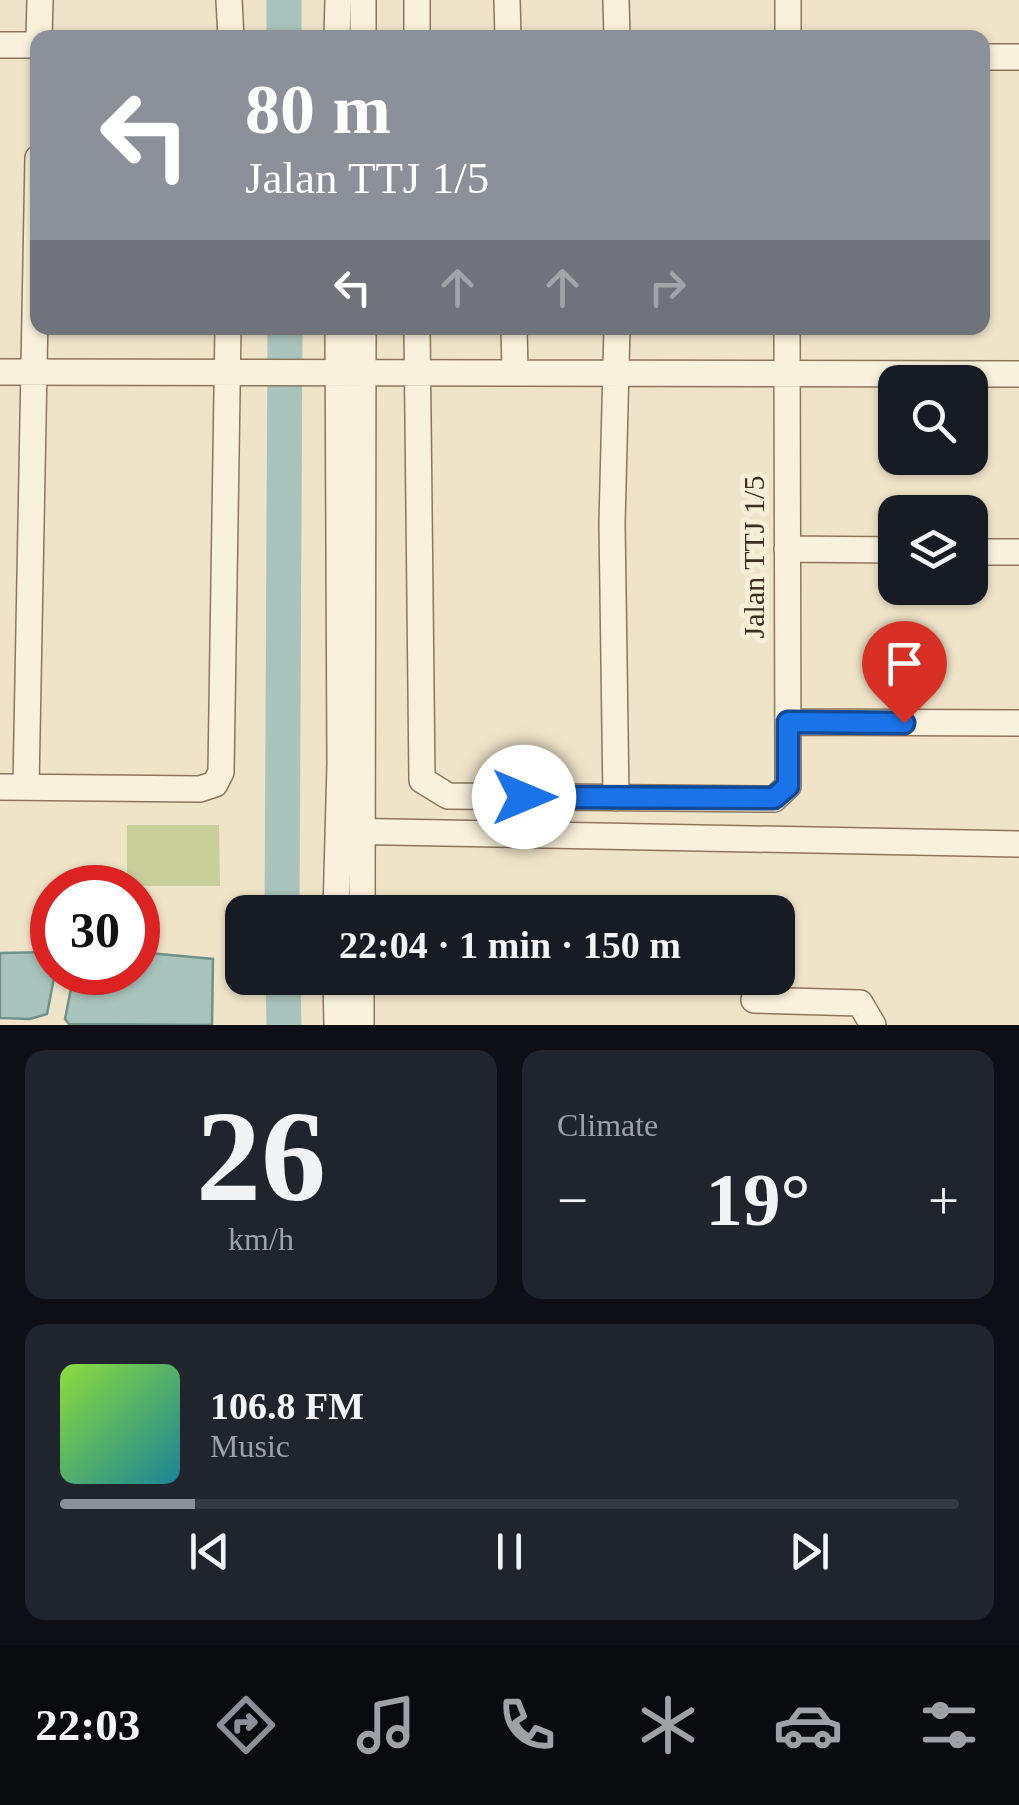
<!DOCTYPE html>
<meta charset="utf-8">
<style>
body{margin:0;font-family:"Times New Roman",serif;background:#20242c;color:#f1f3f6;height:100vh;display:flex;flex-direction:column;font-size:38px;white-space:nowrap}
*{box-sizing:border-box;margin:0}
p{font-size:32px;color:#9ea1a6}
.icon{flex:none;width:55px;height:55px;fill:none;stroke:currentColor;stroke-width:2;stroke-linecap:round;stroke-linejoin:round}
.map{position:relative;height:1025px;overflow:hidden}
.panel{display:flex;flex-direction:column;gap:25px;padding:25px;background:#0d0f14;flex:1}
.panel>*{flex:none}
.hud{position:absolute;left:30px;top:30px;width:960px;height:305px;border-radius:20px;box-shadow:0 2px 8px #0004;background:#8c9099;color:#fff;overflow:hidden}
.fabs{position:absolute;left:878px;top:365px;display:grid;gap:20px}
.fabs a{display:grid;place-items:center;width:110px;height:110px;border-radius:20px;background:#171b24;box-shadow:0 2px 8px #0004;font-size:50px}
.speed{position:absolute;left:30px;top:865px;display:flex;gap:20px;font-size:50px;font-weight:700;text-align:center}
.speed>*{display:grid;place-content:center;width:130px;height:130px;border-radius:50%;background:#171b24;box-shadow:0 2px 8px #0004;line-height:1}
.speed .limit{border:15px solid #d22;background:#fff;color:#111}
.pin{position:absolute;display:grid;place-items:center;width:85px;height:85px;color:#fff;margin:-102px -42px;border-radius:50% 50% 50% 0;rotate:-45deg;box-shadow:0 0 10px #0007}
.pin .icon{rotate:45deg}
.me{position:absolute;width:110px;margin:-55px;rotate:90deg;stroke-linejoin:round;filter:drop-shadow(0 0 8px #0008)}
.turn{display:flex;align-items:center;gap:35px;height:210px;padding:0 50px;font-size:45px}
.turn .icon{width:130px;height:130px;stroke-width:2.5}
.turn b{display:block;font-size:70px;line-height:85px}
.lanes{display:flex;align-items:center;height:95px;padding:0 50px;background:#0003;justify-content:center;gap:50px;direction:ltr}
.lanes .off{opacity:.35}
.big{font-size:75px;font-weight:600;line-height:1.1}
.panel .card{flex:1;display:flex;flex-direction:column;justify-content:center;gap:15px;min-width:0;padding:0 35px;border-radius:20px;background:#20242c}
.panel .dial{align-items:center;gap:0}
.dial b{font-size:130px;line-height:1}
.song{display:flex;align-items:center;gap:30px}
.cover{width:120px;height:120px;border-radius:15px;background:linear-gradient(135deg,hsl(90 70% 55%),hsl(190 70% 35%))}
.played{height:10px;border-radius:5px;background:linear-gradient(90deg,#8c9099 15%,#363941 15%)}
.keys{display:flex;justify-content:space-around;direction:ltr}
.heat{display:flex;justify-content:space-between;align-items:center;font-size:55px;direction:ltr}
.panel .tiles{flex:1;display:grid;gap:25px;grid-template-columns:1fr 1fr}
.card:last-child{grid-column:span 2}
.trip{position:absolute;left:225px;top:895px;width:570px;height:100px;border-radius:20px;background:#171b24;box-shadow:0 2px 8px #0004;font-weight:600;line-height:100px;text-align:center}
.menu{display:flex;height:160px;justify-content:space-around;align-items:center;background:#090b0e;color:#9ea1a6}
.menu .icon{width:70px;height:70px}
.menu .selected{color:#8c9099}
.menu b{font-size:45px;color:#f1f3f6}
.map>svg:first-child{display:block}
.green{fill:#c9cf9b}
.water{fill:#a9c4bc;stroke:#6f938a;stroke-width:2.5}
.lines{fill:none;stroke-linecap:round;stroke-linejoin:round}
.river{stroke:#a9c4bc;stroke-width:35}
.minor-casing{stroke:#8d765c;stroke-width:28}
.minor{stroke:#faf1dc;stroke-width:25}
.route-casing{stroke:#114b97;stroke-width:25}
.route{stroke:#1a73e8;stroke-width:18}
.labels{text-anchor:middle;stroke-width:10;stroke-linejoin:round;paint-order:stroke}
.street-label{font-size:30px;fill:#3d2e20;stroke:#f7eed8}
</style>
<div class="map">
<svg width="1019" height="1025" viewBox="0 0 1019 1025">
<rect width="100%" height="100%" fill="#f0e4c8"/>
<!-- green -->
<path class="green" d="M127 825H219L220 886H127Z"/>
<!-- water -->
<path class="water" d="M52 952 55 973 47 1014 30 1019 0 1018V953Z
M138 952 213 959 212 1025 69 1024 65 1019 74 973 138 972Z"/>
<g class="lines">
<!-- river -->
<path class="river" d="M284 0V38
M282 912 285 328
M283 978 284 1025"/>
<!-- minor casing -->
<g class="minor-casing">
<path id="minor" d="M229 0 231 38
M363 0V38
M507 0 508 38
M616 0 617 38
M39 38 40 0
M337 38 338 0
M417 38V0
M788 38V0
M0 45H38
M982 57H1019
M417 328 422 780 448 796 774 799 788 786 787 328
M514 328 515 372
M0 372 1019 374
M787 549 895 550
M970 552H1019
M788 722 1019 723
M26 786 38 158
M0 787 200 789 215 784 221 772 228 328
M616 798 612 523 617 328
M338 831 1019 844
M336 912 340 764 338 328
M362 912 363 328
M336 978 337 1025
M754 1000 860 1003 873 1025
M361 1025V978"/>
</g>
<!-- minor -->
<use href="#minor" class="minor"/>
</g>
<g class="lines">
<!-- route casing -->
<g class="route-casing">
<path id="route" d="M524 797 774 798 788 786V722L904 723"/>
</g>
<!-- route -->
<use href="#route" class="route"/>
</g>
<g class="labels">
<!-- street labels -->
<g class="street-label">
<text transform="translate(754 557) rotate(-90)" y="10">Jalan TTJ 1/5</text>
</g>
</g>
</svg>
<div class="fabs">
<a><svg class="icon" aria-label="search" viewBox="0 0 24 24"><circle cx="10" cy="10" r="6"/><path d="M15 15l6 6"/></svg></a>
<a><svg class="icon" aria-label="layers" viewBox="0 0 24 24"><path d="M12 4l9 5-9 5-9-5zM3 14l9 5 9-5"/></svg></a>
</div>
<div class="speed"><div class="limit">30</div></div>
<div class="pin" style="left:904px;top:723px;background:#d93025"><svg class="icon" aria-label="arrive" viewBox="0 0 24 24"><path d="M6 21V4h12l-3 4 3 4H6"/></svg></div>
<svg class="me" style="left:524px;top:797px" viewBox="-20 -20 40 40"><circle r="19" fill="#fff"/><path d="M0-13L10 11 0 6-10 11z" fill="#1a73e8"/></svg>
<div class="trip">22:04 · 1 min · 150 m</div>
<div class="hud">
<div class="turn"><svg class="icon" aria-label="left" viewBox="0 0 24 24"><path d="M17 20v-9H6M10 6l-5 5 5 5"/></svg><div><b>80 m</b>Jalan TTJ 1/5</div></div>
<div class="lanes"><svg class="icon" aria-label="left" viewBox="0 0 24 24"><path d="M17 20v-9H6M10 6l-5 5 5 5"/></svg><svg class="icon off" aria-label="ahead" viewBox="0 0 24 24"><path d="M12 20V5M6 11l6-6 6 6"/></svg><svg class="icon off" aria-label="ahead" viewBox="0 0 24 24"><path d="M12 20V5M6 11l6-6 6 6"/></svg><svg class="icon off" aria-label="right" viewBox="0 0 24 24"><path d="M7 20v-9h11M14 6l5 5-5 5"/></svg></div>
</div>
</div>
<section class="panel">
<div class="tiles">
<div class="card dial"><b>26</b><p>km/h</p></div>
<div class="card"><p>Climate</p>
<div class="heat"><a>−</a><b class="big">19°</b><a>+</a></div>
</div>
<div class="card">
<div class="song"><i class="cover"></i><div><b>106.8 FM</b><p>Music</p></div></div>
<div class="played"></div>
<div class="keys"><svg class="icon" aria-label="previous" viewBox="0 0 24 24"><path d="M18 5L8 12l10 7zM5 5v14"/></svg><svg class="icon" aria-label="pause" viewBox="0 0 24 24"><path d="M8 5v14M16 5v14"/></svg><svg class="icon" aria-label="next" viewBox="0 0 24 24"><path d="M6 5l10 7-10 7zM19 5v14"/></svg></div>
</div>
</div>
</section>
<nav class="menu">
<b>22:03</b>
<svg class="icon selected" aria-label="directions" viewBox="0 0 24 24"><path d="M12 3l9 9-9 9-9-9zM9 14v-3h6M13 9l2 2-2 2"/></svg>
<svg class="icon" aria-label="music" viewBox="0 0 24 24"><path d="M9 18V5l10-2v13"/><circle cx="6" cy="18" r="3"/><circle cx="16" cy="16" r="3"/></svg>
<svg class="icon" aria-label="phone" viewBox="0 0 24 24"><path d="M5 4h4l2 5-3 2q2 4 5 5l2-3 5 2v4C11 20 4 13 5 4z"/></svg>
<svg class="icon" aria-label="climate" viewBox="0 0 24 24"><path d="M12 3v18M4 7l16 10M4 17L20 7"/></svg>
<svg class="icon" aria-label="car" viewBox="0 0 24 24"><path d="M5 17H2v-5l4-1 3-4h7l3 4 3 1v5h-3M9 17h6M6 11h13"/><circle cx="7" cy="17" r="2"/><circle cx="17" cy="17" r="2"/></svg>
<svg class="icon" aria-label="filters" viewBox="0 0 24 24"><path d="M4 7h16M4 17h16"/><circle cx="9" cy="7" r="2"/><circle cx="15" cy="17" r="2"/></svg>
</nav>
